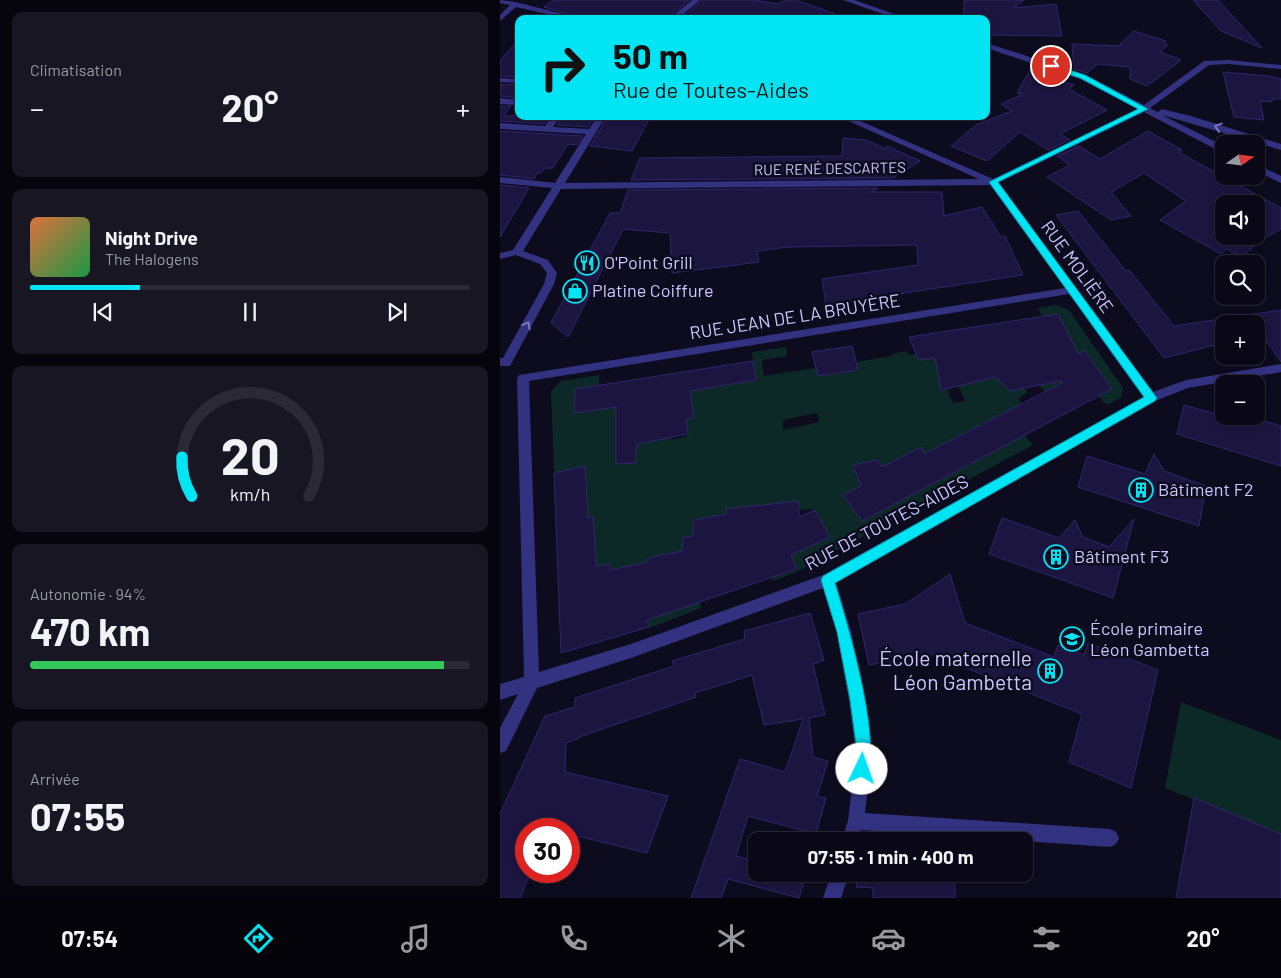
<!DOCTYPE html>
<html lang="fr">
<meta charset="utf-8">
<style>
body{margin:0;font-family:Barlow,sans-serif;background:#181623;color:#f1f3f6;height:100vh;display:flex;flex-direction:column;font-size:19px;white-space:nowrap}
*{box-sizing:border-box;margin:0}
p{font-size:16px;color:#999aa1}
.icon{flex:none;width:28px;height:28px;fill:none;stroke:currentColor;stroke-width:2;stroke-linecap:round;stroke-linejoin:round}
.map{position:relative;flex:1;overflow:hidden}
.panel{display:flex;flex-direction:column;gap:12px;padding:12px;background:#06040c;width:500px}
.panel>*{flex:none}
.top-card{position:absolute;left:15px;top:15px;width:475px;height:105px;border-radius:10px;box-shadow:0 2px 8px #0003,0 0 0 1px #2a2935;background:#00e4f3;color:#111;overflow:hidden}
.needle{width:32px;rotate:76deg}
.buttons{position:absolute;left:715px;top:135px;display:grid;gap:10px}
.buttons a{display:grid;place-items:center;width:50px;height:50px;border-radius:10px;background:#0a0816;box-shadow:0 2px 8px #0003,0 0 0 1px #2a2935;font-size:25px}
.speed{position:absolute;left:15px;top:818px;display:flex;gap:10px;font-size:25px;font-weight:700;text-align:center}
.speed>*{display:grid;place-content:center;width:65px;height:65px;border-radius:50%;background:#0a0816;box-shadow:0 2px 8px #0003,0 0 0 1px #2a2935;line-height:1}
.speed .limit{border:8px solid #d22;background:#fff;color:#111}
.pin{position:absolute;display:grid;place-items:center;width:42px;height:42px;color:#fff;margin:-21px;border:2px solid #fff;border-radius:50%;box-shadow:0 1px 5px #0007}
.me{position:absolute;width:55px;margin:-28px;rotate:3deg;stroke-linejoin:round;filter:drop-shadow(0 0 4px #0008)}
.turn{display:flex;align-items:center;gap:18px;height:105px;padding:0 15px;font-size:22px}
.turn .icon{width:65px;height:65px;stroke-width:2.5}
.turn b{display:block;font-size:35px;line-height:42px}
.big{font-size:38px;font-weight:700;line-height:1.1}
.panel .widget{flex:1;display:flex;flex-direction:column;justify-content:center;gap:8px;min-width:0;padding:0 18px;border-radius:10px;background:#181623}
.panel .dial{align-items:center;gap:0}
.dial svg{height:130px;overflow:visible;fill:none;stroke:#2a2935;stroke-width:7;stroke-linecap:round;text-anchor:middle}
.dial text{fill:#f1f3f6;stroke:none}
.song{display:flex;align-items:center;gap:15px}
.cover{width:60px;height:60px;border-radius:8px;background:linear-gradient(135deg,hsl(20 70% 55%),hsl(140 70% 35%))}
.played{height:5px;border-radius:2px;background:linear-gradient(90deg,#00e4f3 25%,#2a2935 25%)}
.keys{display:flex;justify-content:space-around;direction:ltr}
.heat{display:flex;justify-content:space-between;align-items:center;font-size:28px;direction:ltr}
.charge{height:8px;border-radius:4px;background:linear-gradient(90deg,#34c759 94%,#2a2935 0)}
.trip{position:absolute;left:248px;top:832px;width:285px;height:50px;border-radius:10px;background:#0a0816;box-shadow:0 2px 8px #0003,0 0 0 1px #2a2935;font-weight:700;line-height:50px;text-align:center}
.tab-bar{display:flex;height:80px;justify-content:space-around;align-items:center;background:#040309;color:#999aa1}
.tab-bar .icon{width:35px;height:35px}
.tab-bar .current{color:#00e4f3}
.tab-bar b{font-size:22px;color:#f1f3f6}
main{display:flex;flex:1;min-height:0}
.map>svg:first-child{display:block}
.green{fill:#0d2927;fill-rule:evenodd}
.building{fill:#1c1540;stroke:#31266e;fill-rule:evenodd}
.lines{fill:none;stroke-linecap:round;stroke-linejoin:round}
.minor{fill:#323281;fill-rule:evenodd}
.oneway{stroke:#7776ba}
.route{fill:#00e4f3;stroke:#00949e}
.labels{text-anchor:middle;stroke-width:5;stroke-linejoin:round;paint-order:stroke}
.far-street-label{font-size:15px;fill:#ccc8ff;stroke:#0d0b1e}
.poi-label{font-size:18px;fill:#ccc8ff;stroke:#0d0b1e;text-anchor:start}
.street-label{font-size:18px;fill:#ccc8ff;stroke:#0d0b1e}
.near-poi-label{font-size:21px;fill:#ccc8ff;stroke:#0d0b1e;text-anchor:end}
</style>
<main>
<section class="panel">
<div class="widget"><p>Climatisation</p>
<div class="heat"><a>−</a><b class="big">20°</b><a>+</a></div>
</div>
<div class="widget">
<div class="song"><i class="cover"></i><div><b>Night Drive</b><p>The Halogens</p></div></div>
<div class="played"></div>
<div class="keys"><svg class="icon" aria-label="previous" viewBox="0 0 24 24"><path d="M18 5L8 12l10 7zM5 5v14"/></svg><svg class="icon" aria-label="pause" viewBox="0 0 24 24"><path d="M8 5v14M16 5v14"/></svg><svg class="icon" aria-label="next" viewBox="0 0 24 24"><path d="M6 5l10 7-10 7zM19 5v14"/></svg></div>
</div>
<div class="widget dial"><svg viewBox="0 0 100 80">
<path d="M14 69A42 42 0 1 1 86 69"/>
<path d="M14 69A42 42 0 0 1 8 45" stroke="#00e4f3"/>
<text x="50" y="56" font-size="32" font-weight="700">20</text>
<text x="50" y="72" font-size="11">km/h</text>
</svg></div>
<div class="widget"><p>Autonomie · 94%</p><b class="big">470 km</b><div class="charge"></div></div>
<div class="widget"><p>Arrivée</p><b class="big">07:55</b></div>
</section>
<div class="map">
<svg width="781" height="898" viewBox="0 0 781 898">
<rect width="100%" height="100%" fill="#0d0b1e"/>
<!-- green -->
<path class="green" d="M556 305 569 310 623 388 621 398 607 405 598 396 605 380 585 351 559 357 568 385 548 395 528 374 517 380 528 392 518 399 522 404 387 473 377 461 372 480 344 495 362 521 524 435 533 445 297 572 273 581 271 575 281 572 282 575 296 570 291 555 330 537 314 509 300 510 299 501 289 502 228 557 193 537H184L174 610 200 602 201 608 155 626 149 627 143 597 121 585 123 567 58 583 57 580 94 571 93 517 56 525 55 500 86 493 85 467 54 473 51 391 61 381 99 375V385L75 389 74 413 98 410 99 407 168 401 171 440 188 436 186 419 194 418 193 410 184 391 255 380 252 352 286 347 287 356 262 360 264 376 316 368 318 376 358 371 356 362 392 356 391 354 407 351 409 355 566 330 558 314 542 317 538 308ZM456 381 465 401 453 403 445 384ZM317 413 319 422 283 430V420Z
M681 702 781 740V835L665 788Z"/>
<!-- building -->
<path class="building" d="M54 0H189L167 19H86L44 7Z
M202 0H254L278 4 285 0H295L341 16 340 19H181Z
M464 0H524L513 8 556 4 562 36 486 35V19H464Z
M693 0H718L762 48 721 31Z
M634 31 666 41 664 44 668 45 660 52 681 60 647 86 630 79V67L598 64 587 73 574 69 572 44 621 46 620 44Z
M19 39V77L0 76V61Z
M530 70 574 85 569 89 607 110 560 134 570 140 548 150 520 132 487 161 451 146 476 125 512 111 501 104 523 94 517 93Z
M723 72 769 76 781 79V99H772V102L760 101 764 120 734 117Z
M0 84 19 85V96L17 98 0 96Z
M0 106H11L4 116H50L44 124 0 121Z
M63 116H96L88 127 57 125Z
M108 116H151L132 151 90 146Z
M0 131 83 136 77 145 68 144 53 168H45L41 173 38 172 34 179 0 175Z
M648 131 682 150 678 152 781 208V229L760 241 742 257 727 249 721 254 660 220 686 201 644 173 611 192 631 216 611 220 547 177 570 165 557 156 579 146 600 159ZM724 204H756V236H724Z
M343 138 366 140 386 149 387 146 420 161 393 178 131 180 140 158 342 156Z
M0 185 29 188 0 237Z
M378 188 371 192H442L444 216 482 207 501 237 505 236 523 275 326 305 322 279 418 265 417 245 288 247 257 251 259 262 172 273 170 233 123 229 68 337 51 323 110 213H120L128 190Z
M578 211 626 271 629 270 674 326 781 310V362L768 343 756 345V324H724V350H718L714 345 664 358 556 215Z
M558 314 578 353 585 351 612 389 362 521 343 495 361 486 353 465 377 460 382 467 421 447 424 454 562 383 561 381 510 391 496 377 441 390 435 358 419 360 409 337Z
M352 346 358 370 318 376 312 352Z
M253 361 256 380 190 391 194 418 186 419 188 434 137 444 135 463 116 464V407L74 413 75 389Z
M684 405 722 416H747L781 426V466L677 434Z
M654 454 664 471 706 486 699 526 578 487 587 456 645 474Z
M85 466 88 518 93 516 96 566 110 564V570L148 562V558L182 551 183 537 193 536 194 520 226 514V509L299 501V517L315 510 330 537 291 555 296 569 147 620 149 627 61 653 54 473Z
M502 518 559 538 575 520 583 537 609 547 634 519 613 598 489 554Z
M450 574 465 623 554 657 558 645 584 655 588 643 658 670 631 788 569 762 582 714 431 654 369 665 358 614 405 604Z
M310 613 324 660 313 664 325 715 309 718 313 757 328 761 317 796 326 798 316 834 248 816 236 856 256 861V874H306L299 898 228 879 221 898H191L240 759 285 772 303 719 264 725 252 675 195 693 196 697 79 737V738L66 743 65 772 168 796 147 853 69 834V829H26V871H31L20 898H0V814L45 716 75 707V698L174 666 172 661 245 639 244 631Z
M694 798 781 834V898H676Z
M372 833 439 837V841H369Z
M360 874H444V879H455V898H373V888L356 887Z"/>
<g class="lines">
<!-- minor -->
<path class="minor" d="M0 0 15 2 84 19H69L16 7 0 21V15L10 5 0 3Z
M192 0H200L178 19H169Z
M343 0H354L409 19H397Z
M486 43 586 75 644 105 704 61 729 60 781 65V69L729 64 709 65 650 108 658 112 662 109 691 116 781 144V150L662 115 724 146V153L721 152 644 112 498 183 653 392 686 380 781 364V372L688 388 655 401 336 583 351 632 365 700 372 752 365 813 610 829 616 832 619 838 616 844 610 847 361 830 357 841H341L348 821 356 752 349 700 337 632 323 588 131 658 37 688 6 751 0 753V728L18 694 0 700V684L24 677 17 378 19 375 565 288 490 185 61 189 23 251 48 260 57 273 54 284 10 366H0V358H3L44 284 47 273 40 264 16 255 0 259V253L13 250 52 188 0 183V177L55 183 86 134 0 129V123L45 126 52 116H61L53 127 89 129 98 116H106L65 183 479 179 337 116H349L493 179 638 109 580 79 486 48ZM569 294 643 397 323 575 131 644 39 672 29 381Z
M0 78 19 79V83L0 82Z
M0 98 19 100V105L0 104Z
M756 164 781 176V183L756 171Z
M331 874H349L341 898H323Z"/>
</g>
<!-- one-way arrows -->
<defs><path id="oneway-chevron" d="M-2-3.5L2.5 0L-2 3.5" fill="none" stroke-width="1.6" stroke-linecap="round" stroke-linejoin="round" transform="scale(1.25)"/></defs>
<g class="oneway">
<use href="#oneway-chevron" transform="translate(718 127) rotate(-162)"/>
<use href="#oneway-chevron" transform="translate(27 325) rotate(-61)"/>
</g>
<!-- route -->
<path class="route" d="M551 64 585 75 648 109 498 182 657 398 655 401 335 583C347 621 382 739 367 774L362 777 357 774 355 769 357 752 350 700 337 632 321 580 323 576 644 397 489 182 638 109 580 78 548 68 547 66Z"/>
<!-- icons -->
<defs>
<g id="restaurant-ring" transform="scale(1.25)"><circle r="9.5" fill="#0d0b1e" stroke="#00e4f3" stroke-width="1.5"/><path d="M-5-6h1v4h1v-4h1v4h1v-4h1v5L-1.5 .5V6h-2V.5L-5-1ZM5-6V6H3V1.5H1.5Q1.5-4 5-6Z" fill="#00e4f3"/></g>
<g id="shop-ring" transform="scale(1.25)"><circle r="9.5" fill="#0d0b1e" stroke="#00e4f3" stroke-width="1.5"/><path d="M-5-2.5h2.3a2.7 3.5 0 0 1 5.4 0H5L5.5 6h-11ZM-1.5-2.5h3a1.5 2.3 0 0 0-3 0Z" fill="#00e4f3"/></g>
<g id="building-ring" transform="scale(1.25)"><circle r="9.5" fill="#0d0b1e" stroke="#00e4f3" stroke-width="1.5"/><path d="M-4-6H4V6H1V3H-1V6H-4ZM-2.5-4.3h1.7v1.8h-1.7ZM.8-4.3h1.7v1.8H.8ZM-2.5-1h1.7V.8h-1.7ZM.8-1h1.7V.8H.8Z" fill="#00e4f3"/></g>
<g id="school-ring" transform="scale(1.25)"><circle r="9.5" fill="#0d0b1e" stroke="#00e4f3" stroke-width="1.5"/><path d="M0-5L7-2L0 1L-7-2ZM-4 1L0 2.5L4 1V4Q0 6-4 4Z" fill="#00e4f3"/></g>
</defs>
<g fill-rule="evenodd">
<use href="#restaurant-ring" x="87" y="263"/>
<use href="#shop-ring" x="75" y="291"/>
<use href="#building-ring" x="641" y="490"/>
<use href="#building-ring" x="556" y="557"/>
<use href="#school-ring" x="572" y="639"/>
<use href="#building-ring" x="550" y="671"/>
</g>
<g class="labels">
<!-- far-street labels -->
<g class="far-street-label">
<text transform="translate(330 169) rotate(-1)" y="5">RUE RENÉ DESCARTES</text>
</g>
<!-- poi labels -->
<g class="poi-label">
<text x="104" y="269">O'Point Grill</text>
<text x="92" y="297">Platine Coiffure</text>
<text x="658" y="496">Bâtiment F2</text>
<text x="574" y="563">Bâtiment F3</text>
<text x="590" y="635">École primaire<tspan x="590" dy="21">Léon Gambetta</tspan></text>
</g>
<!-- street labels -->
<g class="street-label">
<text transform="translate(577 267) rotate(54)" y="6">RUE MOLIÈRE</text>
<text transform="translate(295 317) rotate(-9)" y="6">RUE JEAN DE LA BRUYÈRE</text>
<text transform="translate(387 523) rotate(-28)" y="6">RUE DE TOUTES-AIDES</text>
</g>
<!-- near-poi labels -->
<g class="near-poi-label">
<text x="532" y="666">École maternelle<tspan x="532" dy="24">Léon Gambetta</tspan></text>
</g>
</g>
</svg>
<div class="buttons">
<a><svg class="needle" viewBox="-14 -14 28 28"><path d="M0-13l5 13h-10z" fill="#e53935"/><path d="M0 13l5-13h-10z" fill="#999aa1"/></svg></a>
<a><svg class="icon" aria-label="sound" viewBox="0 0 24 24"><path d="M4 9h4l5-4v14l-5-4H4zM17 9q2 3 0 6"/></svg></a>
<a><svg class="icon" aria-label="search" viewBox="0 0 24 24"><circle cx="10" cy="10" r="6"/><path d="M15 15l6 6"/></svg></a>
<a>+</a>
<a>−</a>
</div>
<div class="speed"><div class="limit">30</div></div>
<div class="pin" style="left:551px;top:66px;background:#d93025"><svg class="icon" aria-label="arrive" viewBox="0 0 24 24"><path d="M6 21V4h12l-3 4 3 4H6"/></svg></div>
<svg class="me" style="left:362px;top:769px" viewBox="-20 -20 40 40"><circle r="19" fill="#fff"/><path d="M0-13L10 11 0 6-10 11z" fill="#00e4f3"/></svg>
<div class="trip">07:55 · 1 min · 400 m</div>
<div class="top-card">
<div class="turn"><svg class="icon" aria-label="right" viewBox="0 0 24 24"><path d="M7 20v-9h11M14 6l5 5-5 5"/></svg><div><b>50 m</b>Rue de Toutes-Aides</div></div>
</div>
</div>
</main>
<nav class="tab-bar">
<b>07:54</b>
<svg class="icon current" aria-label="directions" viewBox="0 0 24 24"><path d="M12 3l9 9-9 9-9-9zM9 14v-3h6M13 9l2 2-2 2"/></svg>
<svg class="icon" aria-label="music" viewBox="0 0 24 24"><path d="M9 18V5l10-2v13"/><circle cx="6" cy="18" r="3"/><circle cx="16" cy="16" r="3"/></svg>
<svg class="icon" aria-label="phone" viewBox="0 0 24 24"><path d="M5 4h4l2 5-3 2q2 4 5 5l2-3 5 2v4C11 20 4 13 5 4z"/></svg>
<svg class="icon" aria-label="climate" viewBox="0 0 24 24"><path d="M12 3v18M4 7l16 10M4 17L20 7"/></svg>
<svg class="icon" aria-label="car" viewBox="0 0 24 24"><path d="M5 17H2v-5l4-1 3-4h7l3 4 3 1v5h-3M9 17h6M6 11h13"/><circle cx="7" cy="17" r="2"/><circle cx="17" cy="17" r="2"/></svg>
<svg class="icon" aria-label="filters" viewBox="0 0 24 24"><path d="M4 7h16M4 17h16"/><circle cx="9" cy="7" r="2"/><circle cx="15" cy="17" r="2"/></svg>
<b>20°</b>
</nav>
